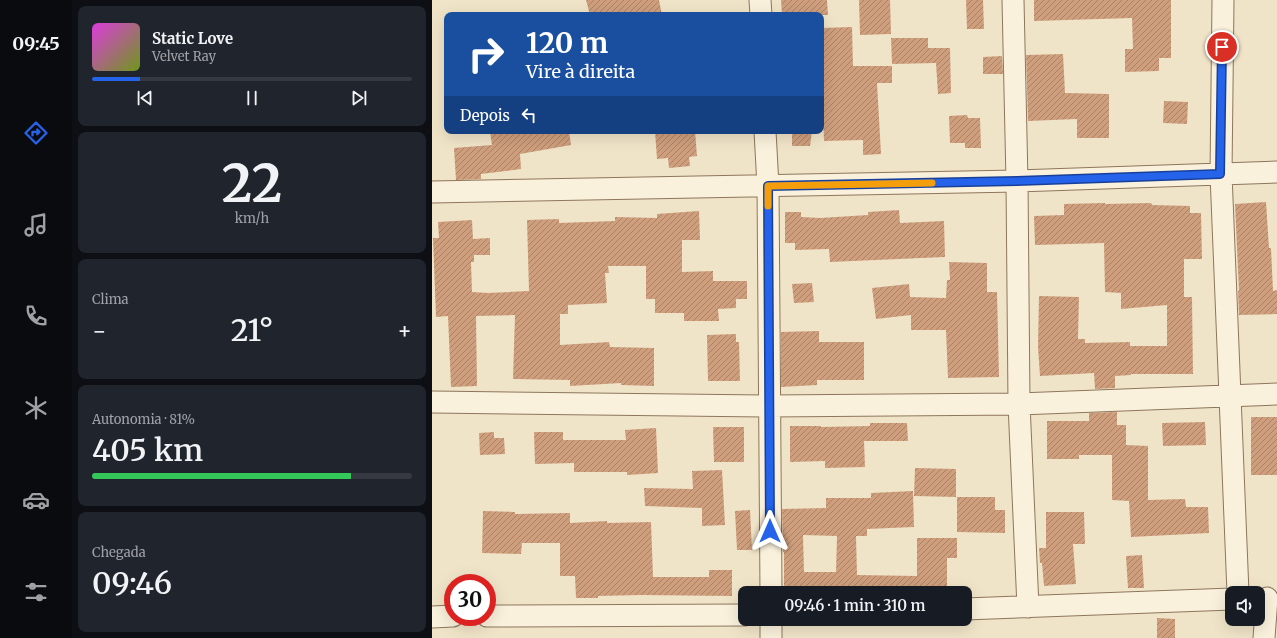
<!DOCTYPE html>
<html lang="pt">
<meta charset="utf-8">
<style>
body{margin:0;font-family:Merriweather,serif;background:#20242c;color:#f1f3f6;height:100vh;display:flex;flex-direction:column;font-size:15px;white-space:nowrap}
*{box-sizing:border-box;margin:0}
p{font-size:13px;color:#9ea1a6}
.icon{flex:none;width:22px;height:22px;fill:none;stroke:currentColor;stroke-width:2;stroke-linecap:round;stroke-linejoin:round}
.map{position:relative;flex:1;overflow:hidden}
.drawer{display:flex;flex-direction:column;gap:6px;padding:6px;background:#0d0f14;width:360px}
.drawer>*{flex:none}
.hud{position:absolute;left:12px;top:12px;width:380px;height:122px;border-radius:8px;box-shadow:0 4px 16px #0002;background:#1a4fa0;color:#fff;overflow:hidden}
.controls{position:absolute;left:793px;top:586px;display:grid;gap:8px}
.controls a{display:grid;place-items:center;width:40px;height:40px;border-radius:8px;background:#171b24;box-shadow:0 4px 16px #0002;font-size:20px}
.speed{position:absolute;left:12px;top:574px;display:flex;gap:8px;font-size:20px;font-weight:700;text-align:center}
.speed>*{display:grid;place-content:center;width:52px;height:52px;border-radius:50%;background:#171b24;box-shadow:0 4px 16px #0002;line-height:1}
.speed .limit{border:6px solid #d22;background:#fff;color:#111}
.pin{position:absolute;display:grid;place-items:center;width:34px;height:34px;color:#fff;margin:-17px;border:2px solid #fff;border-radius:50%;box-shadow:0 1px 4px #0007}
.me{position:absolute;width:44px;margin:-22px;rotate:0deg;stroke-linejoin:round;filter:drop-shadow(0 0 3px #0008)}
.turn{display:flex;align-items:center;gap:14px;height:84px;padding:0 16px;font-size:18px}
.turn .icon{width:52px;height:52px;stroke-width:2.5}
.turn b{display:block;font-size:28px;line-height:34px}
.then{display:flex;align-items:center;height:38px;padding:0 16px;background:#0003;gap:8px;font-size:15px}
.big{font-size:30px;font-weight:600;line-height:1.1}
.drawer .tile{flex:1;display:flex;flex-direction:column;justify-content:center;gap:6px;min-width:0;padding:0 14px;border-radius:8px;background:#20242c}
.drawer .dial{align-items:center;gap:0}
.dial b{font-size:52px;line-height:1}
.song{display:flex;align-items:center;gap:12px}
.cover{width:48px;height:48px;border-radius:6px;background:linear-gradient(135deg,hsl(300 70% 55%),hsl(80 70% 35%))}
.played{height:4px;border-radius:2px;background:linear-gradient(90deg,#2563eb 15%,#363941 15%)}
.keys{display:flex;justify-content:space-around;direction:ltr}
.heat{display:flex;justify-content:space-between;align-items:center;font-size:22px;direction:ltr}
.charge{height:6px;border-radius:3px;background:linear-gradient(90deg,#34c759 81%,#363941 0)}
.trip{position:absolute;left:306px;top:586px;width:234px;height:40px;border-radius:8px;background:#171b24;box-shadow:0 4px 16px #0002;font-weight:600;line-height:40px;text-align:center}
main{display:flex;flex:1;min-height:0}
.dock{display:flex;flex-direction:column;width:72px;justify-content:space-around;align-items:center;background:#090b0e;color:#9ea1a6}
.dock .icon{width:28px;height:28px}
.dock .active{color:#2563eb}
.dock b{font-size:18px;color:#f1f3f6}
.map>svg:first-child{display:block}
.building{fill:url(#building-hatch);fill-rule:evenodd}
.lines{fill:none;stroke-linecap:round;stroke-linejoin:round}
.minor-casing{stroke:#8d765c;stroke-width:23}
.minor{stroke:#faf1dc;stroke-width:21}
.route-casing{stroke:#184099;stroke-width:10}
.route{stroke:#2563eb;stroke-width:7}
.slow{stroke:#f59e0b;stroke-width:7}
</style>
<main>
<nav class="dock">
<b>09:45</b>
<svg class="icon active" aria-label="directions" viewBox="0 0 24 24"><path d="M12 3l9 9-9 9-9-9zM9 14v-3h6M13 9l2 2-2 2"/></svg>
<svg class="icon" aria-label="music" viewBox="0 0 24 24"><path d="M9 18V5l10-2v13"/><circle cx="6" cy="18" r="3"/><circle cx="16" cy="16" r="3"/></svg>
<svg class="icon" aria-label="phone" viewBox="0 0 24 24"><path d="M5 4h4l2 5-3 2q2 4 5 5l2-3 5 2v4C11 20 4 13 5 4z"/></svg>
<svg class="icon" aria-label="climate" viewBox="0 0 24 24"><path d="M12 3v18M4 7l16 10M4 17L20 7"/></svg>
<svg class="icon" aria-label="car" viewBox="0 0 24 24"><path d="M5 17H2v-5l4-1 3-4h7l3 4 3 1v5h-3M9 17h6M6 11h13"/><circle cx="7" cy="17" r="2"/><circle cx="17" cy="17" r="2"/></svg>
<svg class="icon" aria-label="filters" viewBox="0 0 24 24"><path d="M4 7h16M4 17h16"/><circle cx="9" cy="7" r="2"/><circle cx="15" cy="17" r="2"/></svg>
</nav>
<section class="drawer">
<div class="tile">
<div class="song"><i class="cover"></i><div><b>Static Love</b><p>Velvet Ray</p></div></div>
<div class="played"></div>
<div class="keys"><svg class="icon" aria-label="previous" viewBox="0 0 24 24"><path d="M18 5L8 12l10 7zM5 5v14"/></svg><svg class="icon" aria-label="pause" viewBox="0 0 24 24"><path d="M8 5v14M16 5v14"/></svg><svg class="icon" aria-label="next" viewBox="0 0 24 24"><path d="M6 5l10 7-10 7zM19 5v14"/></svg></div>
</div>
<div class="tile dial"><b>22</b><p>km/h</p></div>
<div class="tile"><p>Clima</p>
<div class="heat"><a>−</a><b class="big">21°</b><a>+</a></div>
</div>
<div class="tile"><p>Autonomia · 81%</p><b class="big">405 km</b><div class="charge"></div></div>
<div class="tile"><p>Chegada</p><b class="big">09:46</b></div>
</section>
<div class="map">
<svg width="845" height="638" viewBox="0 0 845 638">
<defs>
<pattern id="building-hatch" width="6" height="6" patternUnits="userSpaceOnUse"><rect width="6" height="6" fill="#cf9f7d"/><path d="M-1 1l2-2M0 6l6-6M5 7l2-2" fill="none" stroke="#a98266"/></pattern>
</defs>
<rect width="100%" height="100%" fill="#f0e4c8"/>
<!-- building -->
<path class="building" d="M154 0H227L230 15H158Z
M349 0H395L396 15H350Z
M427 0H458L459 34 428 35Z
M534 0H551L552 29H535Z
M602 0H739V58H727V71L693 72V49H701L700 18 602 21Z
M420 27 421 66H460V83H445L449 154 431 155V140L392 141 390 90H389V28Z
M459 38H496V48H518L519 93 506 94 504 63 460 64Z
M631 54 633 93 677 94V138H645V119L596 121 594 55Z
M570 56 571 74H551V57Z
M732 101 756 102 755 124 731 123Z
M535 115 536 118H548L549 148H533V143H518L517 116Z
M58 131H137L139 145 88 154 89 169 49 174V179L24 180 22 148 60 145Z
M223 131H263L265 156 257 157 258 166 237 168 236 158 225 159Z
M360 131H380L378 146H360Z
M834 202 837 248H839L841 291 845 290V314L807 315 806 291H807L803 204Z
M673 203V204L719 203 720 205 758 206V213H769L770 259H752V297H760L761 374H699V375L683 376V388L663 389 662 373 608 376 606 347 607 296 647 297 646 339H653V343L698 342V346H735V305L689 309V293L673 292 672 243 603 245 602 216 632 215V204Z
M467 210 468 223 512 221 513 257 398 262 397 249 363 250V243H353V212H369V217L388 218 436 215V212Z
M267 211 268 240H250V272L281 271V281H315V299H304V308L286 309 287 321H252V313H223V299H214V266H176L177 273H173L175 303 136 305V314H128V345L177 342 178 347 222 348V386L189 385V383L138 386V380L81 379 83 315 44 316 45 386 19 387 16 316 4 317 1 238H7L6 222 40 220 41 239 58 238V255H42V262H39L40 292 56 293 97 291 95 220 127 219V223L183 221V217L225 218V214Z
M517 262 555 263V292H565L567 377 516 378 514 330H479V315L444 319 440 288 477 284 478 297 514 298 515 280H518Z
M380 283 382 302 362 303 360 284Z
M387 331V342H432V380H385V385L349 387V332Z
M304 334V342H307L308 381H276L275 335Z
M685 412V425H694V445L716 446V500L753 499 754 507H776L777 533 699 537 697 501 680 500V455H647V459H615V421H657V413Z
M819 417H845V475H819Z
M773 422 774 445 731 446 730 423Z
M438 423H475L476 441H432L433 467 393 468V461L358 462V426H389V427L438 426Z
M281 427H312V462H282Z
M224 428 226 473 195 475V472H142V463L103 464 102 432H131V440H194L193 430Z
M62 432V438H72L73 454 48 455 47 433Z
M483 468 524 469V497L482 496Z
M290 470 293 525 270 526V508L213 506 212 488 261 489 260 471Z
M481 491 482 527 435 529V536H424L425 575 485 576V538H525V558H515V588H505V592H468V593H352V552H351L350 509 394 508V498H439V493ZM371 535 405 536 404 572H372Z
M525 497H563V510H573V533L525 532Z
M318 510 320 550H305L303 511Z
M51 511 83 512V514L138 513V523L175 521V523L219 522 221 577H277V570H300V596L209 595 166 596V598H144L143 576H128V543H90L89 554 50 553Z
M614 512H652L653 544H641L644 584 612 586 610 563H608L607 548H614Z
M710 555 712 588H696L694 556Z
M725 618 743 619V638H725Z"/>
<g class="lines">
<!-- minor casing -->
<g class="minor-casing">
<path id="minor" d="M328 0 329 15
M581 0 585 181 587 404 596 607
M791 0 789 174 806 593
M333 131 336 186 339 593
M0 192 585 181 845 172
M0 402 337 406 587 404 845 394
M533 609 800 599
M55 616 313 615
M0 617 21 616
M339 638V619
M832 638 835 598"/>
</g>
<!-- minor -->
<use href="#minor" class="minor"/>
</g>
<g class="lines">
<!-- route casing -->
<g class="route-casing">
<path id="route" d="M338 531 336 186 585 181 788 174 790 47"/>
</g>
<!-- route -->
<use href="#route" class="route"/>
<!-- slow -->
<path class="slow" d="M336 206V186L500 183"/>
</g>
</svg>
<div class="controls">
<a><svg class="icon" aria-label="sound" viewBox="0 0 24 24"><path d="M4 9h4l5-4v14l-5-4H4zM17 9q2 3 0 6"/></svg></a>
</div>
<div class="speed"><div class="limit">30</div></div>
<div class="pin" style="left:790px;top:47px;background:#d93025"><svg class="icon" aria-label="arrive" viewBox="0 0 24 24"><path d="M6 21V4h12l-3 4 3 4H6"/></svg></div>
<svg class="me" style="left:338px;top:531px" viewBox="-20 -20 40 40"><path d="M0-17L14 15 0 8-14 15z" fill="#2563eb" stroke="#fff" stroke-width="4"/></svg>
<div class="trip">09:46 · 1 min · 310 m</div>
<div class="hud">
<div class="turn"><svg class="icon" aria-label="right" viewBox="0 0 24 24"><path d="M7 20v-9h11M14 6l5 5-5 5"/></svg><div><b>120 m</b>Vire à direita</div></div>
<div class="then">Depois<svg class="icon" aria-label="left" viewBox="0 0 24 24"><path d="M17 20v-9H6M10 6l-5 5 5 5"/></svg></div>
</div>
</div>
</main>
